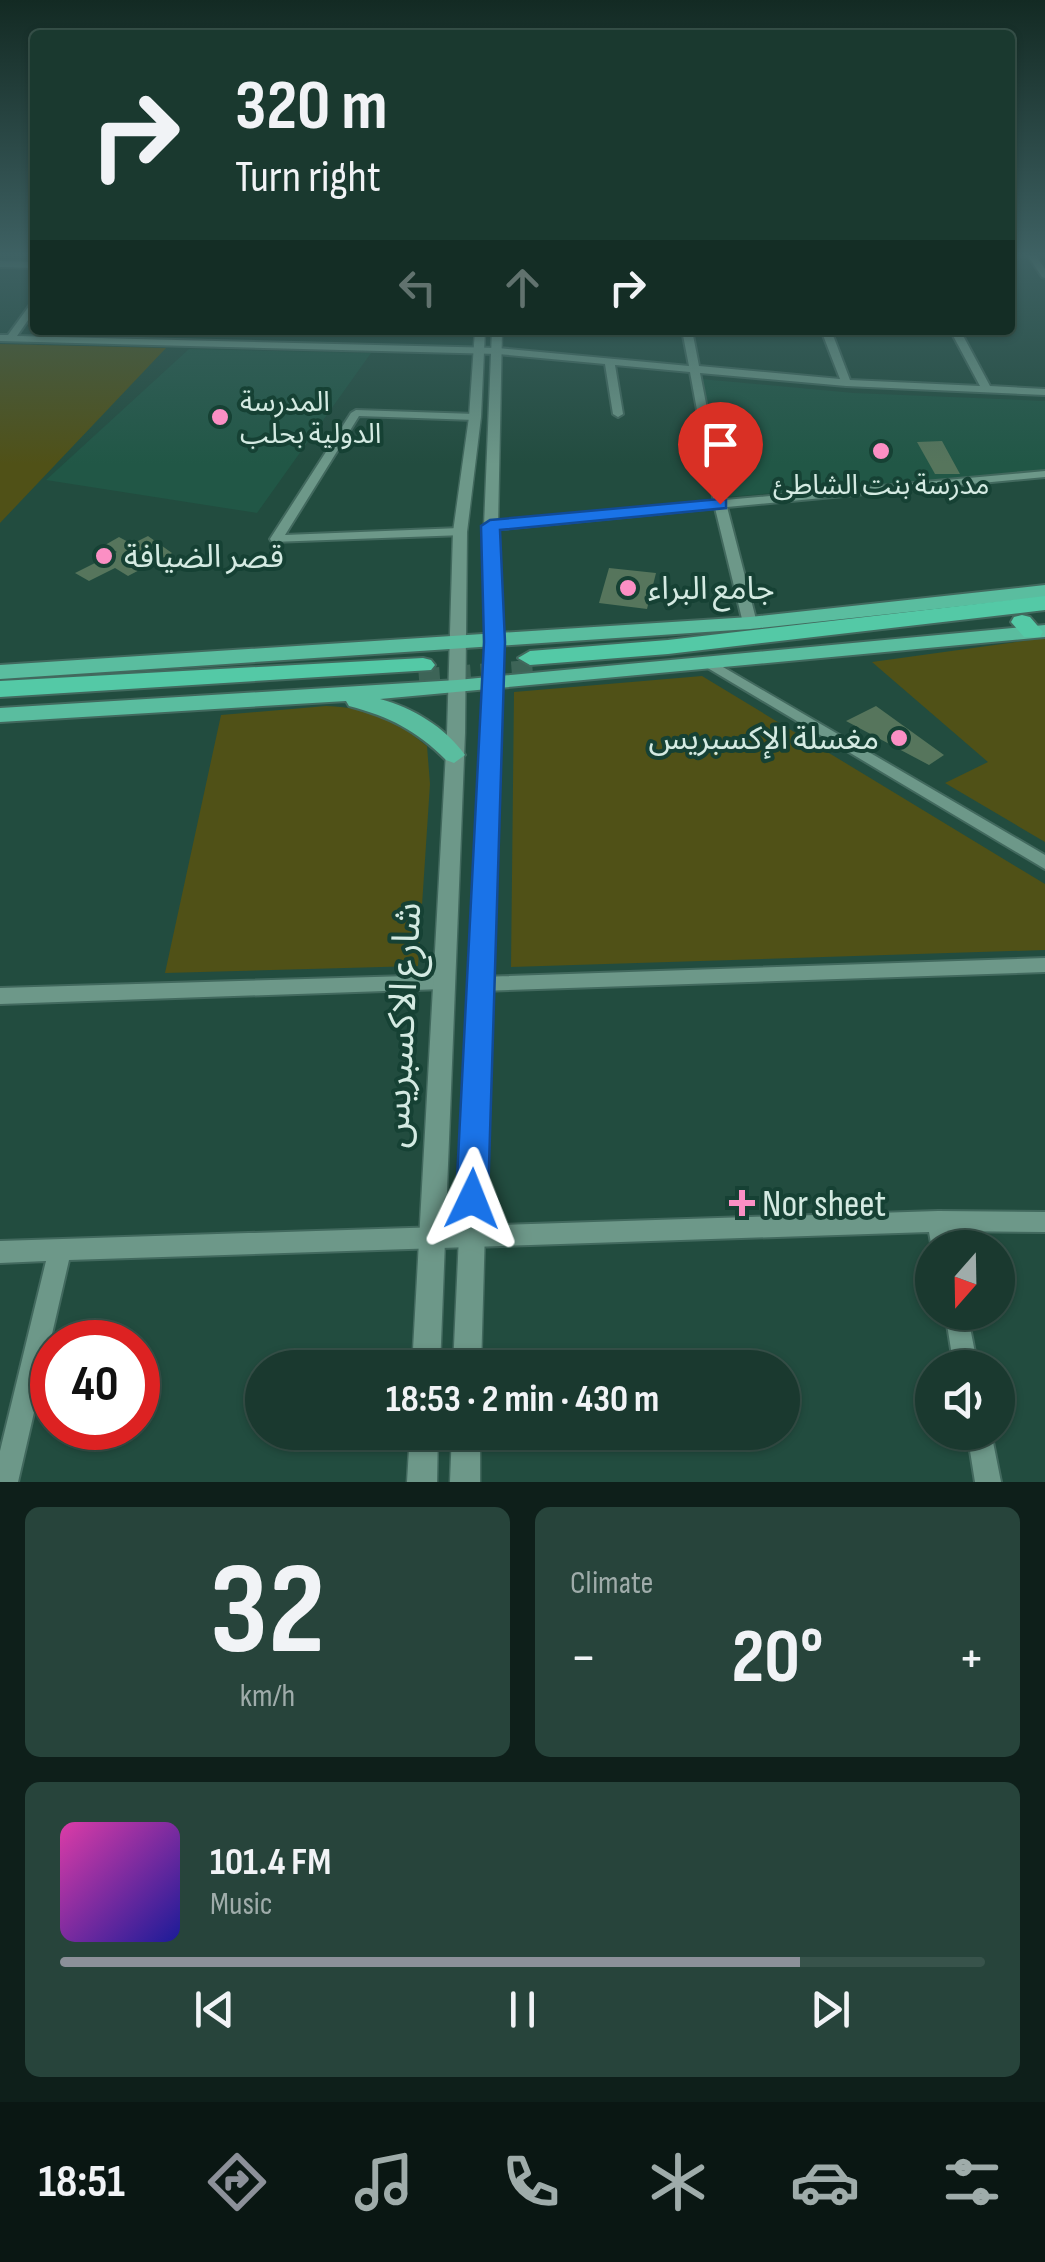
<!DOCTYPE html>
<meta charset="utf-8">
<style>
body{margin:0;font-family:"Sofia Sans Condensed","Noto Sans Arabic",sans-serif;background:#27443b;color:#f1f3f6;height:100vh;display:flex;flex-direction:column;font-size:38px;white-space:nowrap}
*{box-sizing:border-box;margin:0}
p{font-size:32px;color:#9facaa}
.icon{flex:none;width:55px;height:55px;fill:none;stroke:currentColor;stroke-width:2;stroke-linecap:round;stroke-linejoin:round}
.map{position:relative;height:1482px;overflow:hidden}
.side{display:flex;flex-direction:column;gap:25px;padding:25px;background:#0e1f1a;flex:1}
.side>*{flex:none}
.guide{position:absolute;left:30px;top:30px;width:985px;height:305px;border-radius:10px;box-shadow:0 2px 8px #0004,0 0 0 2px #38534b;background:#1a392f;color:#f1f3f6;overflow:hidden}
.needle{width:65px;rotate:200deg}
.buttons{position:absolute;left:915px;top:1230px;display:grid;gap:20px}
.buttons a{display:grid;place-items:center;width:100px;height:100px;border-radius:50%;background:#1a392f;box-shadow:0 2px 8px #0004,0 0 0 2px #38534b;font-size:50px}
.speed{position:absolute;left:30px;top:1320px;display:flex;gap:20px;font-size:50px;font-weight:700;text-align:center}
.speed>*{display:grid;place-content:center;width:130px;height:130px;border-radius:50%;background:#1a392f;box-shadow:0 2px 8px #0004,0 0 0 2px #38534b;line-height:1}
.speed .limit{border:15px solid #d22;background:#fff;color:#111}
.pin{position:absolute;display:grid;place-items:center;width:85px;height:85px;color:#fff;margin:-102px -42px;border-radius:50% 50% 50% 0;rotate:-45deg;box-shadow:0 0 10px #0007}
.pin .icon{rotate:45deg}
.me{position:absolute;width:110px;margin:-55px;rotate:2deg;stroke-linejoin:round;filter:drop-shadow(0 0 8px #0008)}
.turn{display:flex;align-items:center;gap:35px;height:210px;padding:0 40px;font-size:45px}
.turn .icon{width:130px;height:130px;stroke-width:2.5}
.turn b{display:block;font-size:70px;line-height:85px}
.lanes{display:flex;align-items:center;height:95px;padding:0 40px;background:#0003;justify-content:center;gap:50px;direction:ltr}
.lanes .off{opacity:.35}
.big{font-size:75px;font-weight:700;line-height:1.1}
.side .tile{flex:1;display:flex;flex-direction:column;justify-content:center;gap:15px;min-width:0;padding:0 35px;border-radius:15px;background:#27443b}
.side .dial{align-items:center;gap:0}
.dial b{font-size:130px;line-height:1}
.song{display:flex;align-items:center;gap:30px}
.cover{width:120px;height:120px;border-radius:15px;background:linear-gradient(135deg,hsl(320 70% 55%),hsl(240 70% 35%))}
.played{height:10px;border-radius:5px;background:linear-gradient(90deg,#8c9099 80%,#38534b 80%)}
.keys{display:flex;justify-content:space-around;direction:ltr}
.heat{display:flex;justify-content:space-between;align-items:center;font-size:55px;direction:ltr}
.side .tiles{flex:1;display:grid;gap:25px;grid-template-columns:1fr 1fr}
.tile:last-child{grid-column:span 2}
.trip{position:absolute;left:245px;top:1350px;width:555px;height:100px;border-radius:50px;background:#1a392f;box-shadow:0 2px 8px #0004,0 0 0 2px #38534b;font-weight:700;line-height:100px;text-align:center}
.tabs{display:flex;height:160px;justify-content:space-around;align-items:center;background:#0a1713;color:#9facaa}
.tabs .icon{width:70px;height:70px}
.tabs .on{color:#8c9099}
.tabs b{font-size:45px;color:#f1f3f6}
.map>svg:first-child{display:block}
.built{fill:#215746}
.green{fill:#505117}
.building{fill:#56755c}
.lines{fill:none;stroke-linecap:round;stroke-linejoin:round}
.trunk-tunnel{stroke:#3d6457;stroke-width:21;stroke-dasharray:21 10;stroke-linecap:butt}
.minor-casing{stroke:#42695e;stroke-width:4}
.tertiary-casing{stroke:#42695e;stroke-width:3}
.primary-casing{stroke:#42695e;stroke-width:4}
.trunk-casing{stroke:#42695e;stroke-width:4}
.minor{fill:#6d9889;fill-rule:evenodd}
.tertiary{fill:#6d9889;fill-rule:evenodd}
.primary{fill:#5abd9f;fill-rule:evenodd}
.trunk{fill:#54c9a6;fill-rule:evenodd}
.route{fill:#1a73e8;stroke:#114b97;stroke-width:2.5}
.poi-dot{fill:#fb8fc4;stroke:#164134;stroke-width:4}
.labels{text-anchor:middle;stroke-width:8;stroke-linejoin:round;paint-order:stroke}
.far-poi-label{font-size:28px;fill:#d4eae2;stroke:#164134;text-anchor:start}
.poi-label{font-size:32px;fill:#d4eae2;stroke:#164134;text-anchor:start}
.near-street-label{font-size:38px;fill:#d4eae2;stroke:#164134}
.near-poi-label{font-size:38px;fill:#d4eae2;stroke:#164134;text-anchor:start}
</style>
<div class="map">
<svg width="1045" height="1482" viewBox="0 0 1045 1482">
<rect width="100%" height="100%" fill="#224c3f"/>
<!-- built -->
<path class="built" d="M189 349 371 353 257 513 46 480Z
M701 379 854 393 1045 401V471L726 497Z"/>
<!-- green -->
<path class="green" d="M0 344 166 348 0 523Z
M1045 638V842L945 783 988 762 872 662Z
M702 676 1045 884V950L511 967 514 692Z
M326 706C376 709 388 715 427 746L430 784 418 966 165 973 221 715Z"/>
<!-- building -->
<path class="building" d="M942 441 960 474H935L917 442Z
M148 536 172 553 128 576 115 568 89 581 75 573 117 552 105 545 119 537 132 544Z
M609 568 656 573 647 609 599 603Z
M876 706 944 755 929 765 846 721Z"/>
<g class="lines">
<!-- trunk-tunnel -->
<path class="trunk-tunnel" d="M419 679 537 670"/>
<!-- minor casing -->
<g class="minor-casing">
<path id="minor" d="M1028 256H1036L1045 269V278L1042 277Z
M0 261 35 262V268L0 267Z
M35 301V310L17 336 498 348 689 366 682 330H692L699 366 840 379 821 330H831L850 380 980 386 950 330H960L990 386 1045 389V395L846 386 700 373 725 500 1045 471V477L727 507 757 623 750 627 743 623 715 508 491 530 485 526 491 522 714 502 690 372 615 365 623 414 618 417 613 414 605 364 498 354 0 341V335H8L32 302Z
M356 410 475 414 480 417 475 420 359 416 285 535 460 528 466 532 464 535 272 542 270 539 351 413Z
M711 660 1045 855V869L706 667 704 664 706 661Z
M1045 958V972L481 991 475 989 472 984 475 979 481 977Z
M443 975 449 977 452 982 449 987 443 989 0 1004V988Z
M938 1211 1045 1212V1232L951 1231 954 1248 932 1249 929 1232 69 1260 18 1482H0V1451L46 1261 0 1263V1241Z
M945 1312H967L978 1368H954Z
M967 1432H991L1001 1482H975Z"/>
</g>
<!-- tertiary casing -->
<g class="tertiary-casing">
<path id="tertiary" d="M475 330H485L481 417 467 532 465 733 440 1368H412L447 733 453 532 469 417Z
M492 330H502L498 526 502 641 481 1368H453L486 641 484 526Z
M410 1432H438L437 1482H407Z
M452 1432H480V1482H450Z"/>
</g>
<!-- primary casing -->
<g class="primary-casing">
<path id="primary" d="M1045 585V597L750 629 0 679V665L750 617Z
M1045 625V637L380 699C413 708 445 727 465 755L454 763 446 760C416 730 390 717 349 706L346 701 0 722V708L457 680Z"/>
</g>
<!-- trunk casing -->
<g class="trunk-casing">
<path id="trunk" d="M1045 596V610L668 654 530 665 518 658 530 651 668 640Z
M1022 615 1030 617 1043 632 1040 637H1024L1011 622 1014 617Z
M423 658 431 660 435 665 431 670 0 697V681Z"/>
</g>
<!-- minor -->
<use href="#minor" class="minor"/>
<!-- tertiary -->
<use href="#tertiary" class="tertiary"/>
<!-- primary -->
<use href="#primary" class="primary"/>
<!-- trunk -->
<use href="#trunk" class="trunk"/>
</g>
<!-- sky -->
<linearGradient id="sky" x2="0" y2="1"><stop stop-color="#132a23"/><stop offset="0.55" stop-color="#3e6163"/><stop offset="1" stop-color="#3e6163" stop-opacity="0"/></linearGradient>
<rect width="1045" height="464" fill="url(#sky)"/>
<!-- route -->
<path class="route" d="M720 499 726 500V508L500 530 505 642 488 1199 483 1210 472 1215 460 1210 456 1199 484 642 481 526 490 520Z"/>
<!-- markers -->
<g class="poi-dot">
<circle cx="220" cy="417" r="10"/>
<circle cx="881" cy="451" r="10"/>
<circle cx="104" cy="556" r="10"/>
<circle cx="628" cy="588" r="10"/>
<circle cx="899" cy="738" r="10"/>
<path d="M737 1188h10v10h10v10h-10v10h-10v-10h-10v-10h10z"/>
</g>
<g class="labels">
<!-- far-poi labels -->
<g class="far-poi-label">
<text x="240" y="411">المدرسة<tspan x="240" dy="32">الدولية بحلب</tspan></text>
<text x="881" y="494" text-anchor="middle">مدرسة بنت الشاطئ</text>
</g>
<!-- poi labels -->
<g class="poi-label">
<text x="124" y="567">قصر الضيافة</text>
<text x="648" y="599">جامع البراء</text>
<text x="879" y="749" text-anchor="end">مغسلة الإكسبريس</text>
</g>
<!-- near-street labels -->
<g class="near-street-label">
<text transform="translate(401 1025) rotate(-87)" y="13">شارع الاكسبريس</text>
</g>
<!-- near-poi labels -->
<g class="near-poi-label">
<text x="762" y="1216">Nor sheet</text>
</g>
</g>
</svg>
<div class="buttons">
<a><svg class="needle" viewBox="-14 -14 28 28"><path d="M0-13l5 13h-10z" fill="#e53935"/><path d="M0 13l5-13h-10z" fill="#9facaa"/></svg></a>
<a><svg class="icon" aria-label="sound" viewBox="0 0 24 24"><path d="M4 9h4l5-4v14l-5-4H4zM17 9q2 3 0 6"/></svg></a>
</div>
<div class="speed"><div class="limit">40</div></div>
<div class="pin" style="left:720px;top:504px;background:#d93025"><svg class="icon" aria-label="arrive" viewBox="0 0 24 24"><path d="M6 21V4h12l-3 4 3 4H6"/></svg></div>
<svg class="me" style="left:472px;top:1199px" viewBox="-20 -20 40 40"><path d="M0-17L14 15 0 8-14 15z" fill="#1a73e8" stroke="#fff" stroke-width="4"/></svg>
<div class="trip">18:53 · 2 min · 430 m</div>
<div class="guide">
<div class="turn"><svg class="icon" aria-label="right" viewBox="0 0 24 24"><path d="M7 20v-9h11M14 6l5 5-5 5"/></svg><div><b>320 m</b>Turn right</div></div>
<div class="lanes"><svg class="icon off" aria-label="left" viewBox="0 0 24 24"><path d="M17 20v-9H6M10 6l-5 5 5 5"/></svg><svg class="icon off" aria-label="ahead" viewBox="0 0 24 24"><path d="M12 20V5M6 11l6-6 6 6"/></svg><svg class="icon" aria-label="right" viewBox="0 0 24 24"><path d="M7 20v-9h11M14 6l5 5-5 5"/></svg></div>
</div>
</div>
<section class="side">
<div class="tiles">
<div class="tile dial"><b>32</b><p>km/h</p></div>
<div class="tile"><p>Climate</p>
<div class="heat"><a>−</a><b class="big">20°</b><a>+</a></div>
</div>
<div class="tile">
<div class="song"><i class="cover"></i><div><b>101.4 FM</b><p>Music</p></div></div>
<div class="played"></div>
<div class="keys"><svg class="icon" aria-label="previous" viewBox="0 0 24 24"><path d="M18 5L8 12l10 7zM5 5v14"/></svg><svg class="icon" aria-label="pause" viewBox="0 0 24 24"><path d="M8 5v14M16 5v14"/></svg><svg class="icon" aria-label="next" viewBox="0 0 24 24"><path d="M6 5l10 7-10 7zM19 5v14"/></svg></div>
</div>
</div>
</section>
<nav class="tabs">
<b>18:51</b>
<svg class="icon on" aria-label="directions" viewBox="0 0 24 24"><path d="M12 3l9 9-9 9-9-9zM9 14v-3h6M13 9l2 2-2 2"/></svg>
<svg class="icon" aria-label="music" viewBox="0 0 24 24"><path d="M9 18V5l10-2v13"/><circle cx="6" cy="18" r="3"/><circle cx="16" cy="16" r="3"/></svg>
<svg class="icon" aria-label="phone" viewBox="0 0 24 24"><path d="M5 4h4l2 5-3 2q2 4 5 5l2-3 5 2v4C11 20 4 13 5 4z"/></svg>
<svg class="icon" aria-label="climate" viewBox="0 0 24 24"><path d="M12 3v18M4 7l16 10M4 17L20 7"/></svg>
<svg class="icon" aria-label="car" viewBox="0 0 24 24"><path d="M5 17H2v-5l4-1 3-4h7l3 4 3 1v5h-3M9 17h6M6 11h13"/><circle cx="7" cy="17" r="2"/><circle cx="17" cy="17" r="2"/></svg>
<svg class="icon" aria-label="filters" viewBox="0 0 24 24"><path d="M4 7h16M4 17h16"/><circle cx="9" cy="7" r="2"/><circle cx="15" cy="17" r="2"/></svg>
</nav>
